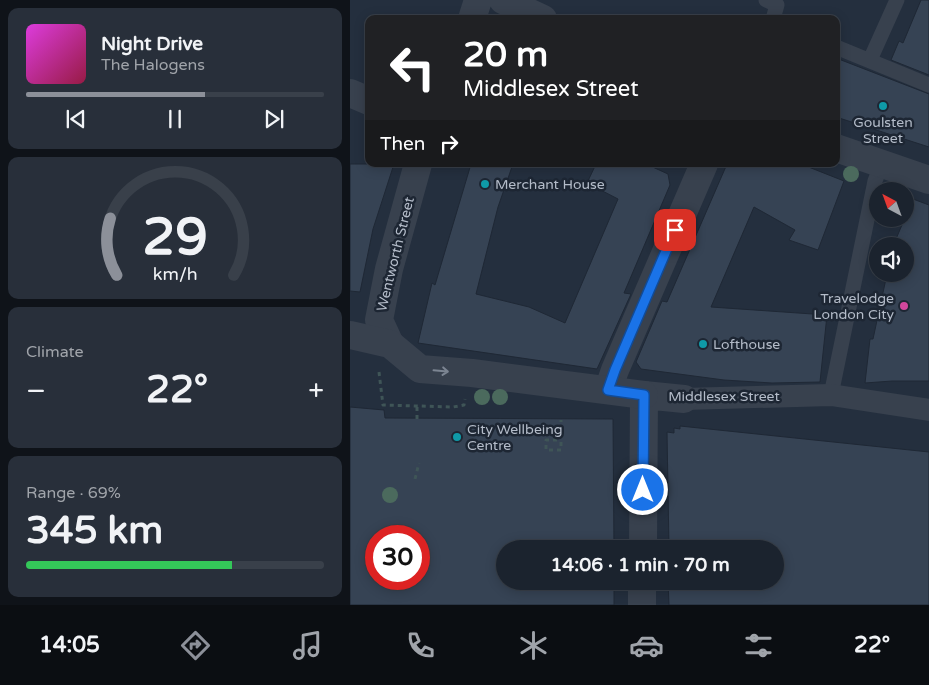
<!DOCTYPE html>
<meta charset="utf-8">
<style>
body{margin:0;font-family:"Varela Round",sans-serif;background:#282f3a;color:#f1f3f6;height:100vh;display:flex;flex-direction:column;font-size:19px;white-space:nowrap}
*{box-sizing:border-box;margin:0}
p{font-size:16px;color:#a0a4aa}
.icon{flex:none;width:28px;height:28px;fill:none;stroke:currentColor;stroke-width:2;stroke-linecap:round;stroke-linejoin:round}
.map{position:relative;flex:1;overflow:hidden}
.details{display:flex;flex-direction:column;gap:8px;padding:8px;background:#0f1319;width:350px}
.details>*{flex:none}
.hud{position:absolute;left:15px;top:15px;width:475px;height:152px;border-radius:10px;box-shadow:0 2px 12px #0003,0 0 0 1px #39404a;background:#202124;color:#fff;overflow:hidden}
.needle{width:32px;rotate:319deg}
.fabs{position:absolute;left:519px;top:182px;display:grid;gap:10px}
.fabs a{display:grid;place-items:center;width:45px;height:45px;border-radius:50%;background:#1b232e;box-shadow:0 2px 12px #0003,0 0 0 1px #39404a;font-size:25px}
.speed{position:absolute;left:15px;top:525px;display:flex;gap:10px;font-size:25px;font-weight:700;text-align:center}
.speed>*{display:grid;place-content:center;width:65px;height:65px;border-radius:50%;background:#1b232e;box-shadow:0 2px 12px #0003,0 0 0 1px #39404a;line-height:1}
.speed .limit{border:8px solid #d22;background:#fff;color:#111}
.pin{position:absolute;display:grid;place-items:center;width:42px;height:42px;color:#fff;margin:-21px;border-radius:10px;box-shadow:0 2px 8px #0006}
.me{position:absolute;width:55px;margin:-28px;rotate:0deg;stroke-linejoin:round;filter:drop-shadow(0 0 4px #0008)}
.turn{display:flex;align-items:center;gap:18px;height:105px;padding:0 15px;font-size:22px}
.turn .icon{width:65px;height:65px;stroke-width:2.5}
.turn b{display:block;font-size:35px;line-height:42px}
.then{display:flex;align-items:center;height:48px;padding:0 15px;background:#0003;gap:10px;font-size:19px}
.big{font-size:38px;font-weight:700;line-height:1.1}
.details .tile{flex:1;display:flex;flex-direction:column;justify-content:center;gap:8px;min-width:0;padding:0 18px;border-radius:10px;background:#282f3a}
.details .dial{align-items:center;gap:0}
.dial svg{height:130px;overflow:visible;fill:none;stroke:#39404a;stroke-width:7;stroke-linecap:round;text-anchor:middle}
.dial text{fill:#f1f3f6;stroke:none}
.song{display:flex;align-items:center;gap:15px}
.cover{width:60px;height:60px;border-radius:8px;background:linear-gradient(135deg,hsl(300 70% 55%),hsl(340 70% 35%))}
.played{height:5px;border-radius:2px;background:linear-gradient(90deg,#8c9099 60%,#39404a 60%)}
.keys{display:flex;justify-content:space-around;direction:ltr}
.heat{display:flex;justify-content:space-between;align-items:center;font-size:28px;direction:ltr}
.charge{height:8px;border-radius:4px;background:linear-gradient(90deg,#34c759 69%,#39404a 0)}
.trip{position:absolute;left:146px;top:540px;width:288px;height:50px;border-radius:25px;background:#1b232e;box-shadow:0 2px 12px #0003,0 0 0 1px #39404a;font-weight:700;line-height:50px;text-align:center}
.dock{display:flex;height:80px;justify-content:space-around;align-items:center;background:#0b0e12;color:#a0a4aa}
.dock .icon{width:35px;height:35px}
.dock .current{color:#8c9099}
.dock b{font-size:22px;color:#f1f3f6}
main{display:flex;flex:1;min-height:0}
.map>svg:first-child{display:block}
.building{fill:#364354;stroke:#1f2835;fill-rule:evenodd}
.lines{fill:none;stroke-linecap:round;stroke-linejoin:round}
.path{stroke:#3f5557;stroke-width:3;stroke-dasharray:4 4;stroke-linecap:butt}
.service{stroke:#38414e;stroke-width:15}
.pedestrian{stroke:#38414e;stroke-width:22}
.minor{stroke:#38414e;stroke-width:28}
.tertiary{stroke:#38414e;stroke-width:28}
.tree{fill:#4b6a5d}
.oneway{stroke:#7c8592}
.route-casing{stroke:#114b97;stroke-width:12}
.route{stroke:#1a73e8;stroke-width:9}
.culture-dot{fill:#0f9aa8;stroke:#1d2633;stroke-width:2}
.hotel-dot{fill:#d1479c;stroke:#1d2633;stroke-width:2}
.labels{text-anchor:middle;stroke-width:5;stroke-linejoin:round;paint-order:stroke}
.poi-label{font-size:14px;fill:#b4bcc9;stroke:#1d2633;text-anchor:start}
.street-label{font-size:14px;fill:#b4bcc9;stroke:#1d2633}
</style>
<main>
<section class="details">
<div class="tile">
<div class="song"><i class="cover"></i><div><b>Night Drive</b><p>The Halogens</p></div></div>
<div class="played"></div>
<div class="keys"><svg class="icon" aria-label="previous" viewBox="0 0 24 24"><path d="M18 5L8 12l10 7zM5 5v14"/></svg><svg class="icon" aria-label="pause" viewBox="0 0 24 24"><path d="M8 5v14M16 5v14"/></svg><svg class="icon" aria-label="next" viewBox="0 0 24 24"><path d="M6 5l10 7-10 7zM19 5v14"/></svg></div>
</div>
<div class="tile dial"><svg viewBox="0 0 100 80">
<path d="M14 69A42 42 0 1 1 86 69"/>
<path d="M14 69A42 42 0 0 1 10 34" stroke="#8c9099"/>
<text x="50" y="56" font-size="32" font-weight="700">29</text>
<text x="50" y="72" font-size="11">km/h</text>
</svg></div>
<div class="tile"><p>Climate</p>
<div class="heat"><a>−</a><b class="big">22°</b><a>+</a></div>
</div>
<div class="tile"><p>Range · 69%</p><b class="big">345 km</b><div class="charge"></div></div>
</section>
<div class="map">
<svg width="579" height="605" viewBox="0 0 579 605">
<rect width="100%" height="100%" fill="#242f3e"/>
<!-- building -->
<path class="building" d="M571 0H579V75L541 60 549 41 553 43Z
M486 58 579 94V147L486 117Z
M0 164H44L23 229 10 292 0 291Z
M121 164H163L148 207 126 294 179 307 215 323 268 199 237 183 246 164H296L318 174 320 185 274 293 281 294 247 369 68 343 82 283 85 285Z
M377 164H451L494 181 468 250 439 240 445 230 404 207 361 307 477 315 470 382 422 383 374 380 291 369 286 362 312 301 317 302Z
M563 199 579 205V381H542L515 383 520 339H523L537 274H555V246H543Z
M0 407 34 410 35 418 263 419 264 549H155V581H264V605H0ZM26 536H69V579H26Z
M330 426 579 452V605H319L318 581H425V549H319L317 432 324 433V428L330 429Z"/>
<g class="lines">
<!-- path -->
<path class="path" d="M29 372 33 405 103 407 114 405 115 399
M67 419V407
M207 440H196V450H211V420
M65 479 69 463"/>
<!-- service -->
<path class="service" d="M416 0 427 5 423 19
M486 47 579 85
M520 60 547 0
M481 395 525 181 532 163"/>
<!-- pedestrian -->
<path class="pedestrian" d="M334 399 481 395 579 410"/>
<!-- minor -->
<path class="minor" d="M153 0 193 19
M122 19 128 0
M0 93 19 101
M486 148 579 180
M40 344 29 320 39 269 68 164
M258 390 265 370 354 164
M293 549 294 395 334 399
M292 605V581"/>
<!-- tertiary -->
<path class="tertiary" d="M0 335 40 344 70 369 122 373 294 395"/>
</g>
<!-- trees -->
<g class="tree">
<circle cx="501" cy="174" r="8"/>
<circle cx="132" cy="397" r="8"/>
<circle cx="150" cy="397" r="8"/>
<circle cx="40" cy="495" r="8"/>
</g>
<!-- one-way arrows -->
<defs><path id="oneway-shaft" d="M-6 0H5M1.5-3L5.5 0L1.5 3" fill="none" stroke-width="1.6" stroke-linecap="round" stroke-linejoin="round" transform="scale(1.25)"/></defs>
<use class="oneway" href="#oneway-shaft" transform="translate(91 371) rotate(5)"/>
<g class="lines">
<!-- route casing -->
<g class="route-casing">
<path id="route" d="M293 490 294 395 258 390 265 370 325 230"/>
</g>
<!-- route -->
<use href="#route" class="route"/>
</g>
<!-- markers -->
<g class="culture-dot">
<circle cx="533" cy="106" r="5"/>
<circle cx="135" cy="184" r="5"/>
<circle cx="353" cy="344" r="5"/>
<circle cx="107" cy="437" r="5"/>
</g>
<circle class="hotel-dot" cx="554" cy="306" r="5"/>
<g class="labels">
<!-- poi labels -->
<g class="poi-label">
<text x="533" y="127" text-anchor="middle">Goulsten<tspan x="533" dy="16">Street</tspan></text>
<text x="145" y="189">Merchant House</text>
<text x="544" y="303" text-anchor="end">Travelodge<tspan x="544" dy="16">London City</tspan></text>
<text x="363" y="349">Lofthouse</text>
<text x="117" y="434">City Wellbeing<tspan x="117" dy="16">Centre</tspan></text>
</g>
<!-- street labels -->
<g class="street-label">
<text transform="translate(45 254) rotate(-76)" y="5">Wentworth Street</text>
<text x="374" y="401">Middlesex Street</text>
</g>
</g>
</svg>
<div class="fabs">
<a><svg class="needle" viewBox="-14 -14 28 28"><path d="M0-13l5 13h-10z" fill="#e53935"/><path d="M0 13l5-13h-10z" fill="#a0a4aa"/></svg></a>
<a><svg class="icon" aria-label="sound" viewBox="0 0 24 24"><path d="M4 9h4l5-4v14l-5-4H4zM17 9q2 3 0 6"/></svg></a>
</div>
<div class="speed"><div class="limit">30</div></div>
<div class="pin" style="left:325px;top:230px;background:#d93025"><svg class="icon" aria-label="arrive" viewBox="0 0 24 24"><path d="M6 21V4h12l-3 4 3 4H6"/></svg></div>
<svg class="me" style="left:293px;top:490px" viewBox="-20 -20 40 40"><circle r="17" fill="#1a73e8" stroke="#fff" stroke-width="3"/><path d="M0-11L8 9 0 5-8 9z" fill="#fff"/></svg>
<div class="trip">14:06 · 1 min · 70 m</div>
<div class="hud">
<div class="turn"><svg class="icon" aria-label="left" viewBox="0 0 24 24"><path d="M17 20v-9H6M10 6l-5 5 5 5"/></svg><div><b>20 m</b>Middlesex Street</div></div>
<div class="then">Then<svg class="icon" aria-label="right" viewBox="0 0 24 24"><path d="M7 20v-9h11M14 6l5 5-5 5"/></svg></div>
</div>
</div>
</main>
<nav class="dock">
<b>14:05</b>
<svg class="icon current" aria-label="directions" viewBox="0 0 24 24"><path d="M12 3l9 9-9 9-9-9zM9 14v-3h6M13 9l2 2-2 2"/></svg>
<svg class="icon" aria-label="music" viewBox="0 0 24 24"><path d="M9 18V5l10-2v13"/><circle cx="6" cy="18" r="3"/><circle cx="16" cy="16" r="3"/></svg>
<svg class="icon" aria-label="phone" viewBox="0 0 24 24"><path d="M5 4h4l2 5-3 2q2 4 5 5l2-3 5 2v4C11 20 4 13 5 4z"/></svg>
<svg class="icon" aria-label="climate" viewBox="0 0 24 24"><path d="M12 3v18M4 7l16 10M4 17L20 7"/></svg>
<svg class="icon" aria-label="car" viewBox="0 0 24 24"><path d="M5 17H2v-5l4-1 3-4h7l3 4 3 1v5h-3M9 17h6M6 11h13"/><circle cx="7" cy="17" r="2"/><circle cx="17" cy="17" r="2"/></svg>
<svg class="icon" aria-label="filters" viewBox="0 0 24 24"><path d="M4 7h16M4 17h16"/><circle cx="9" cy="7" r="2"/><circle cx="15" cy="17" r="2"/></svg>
<b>22°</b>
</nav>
